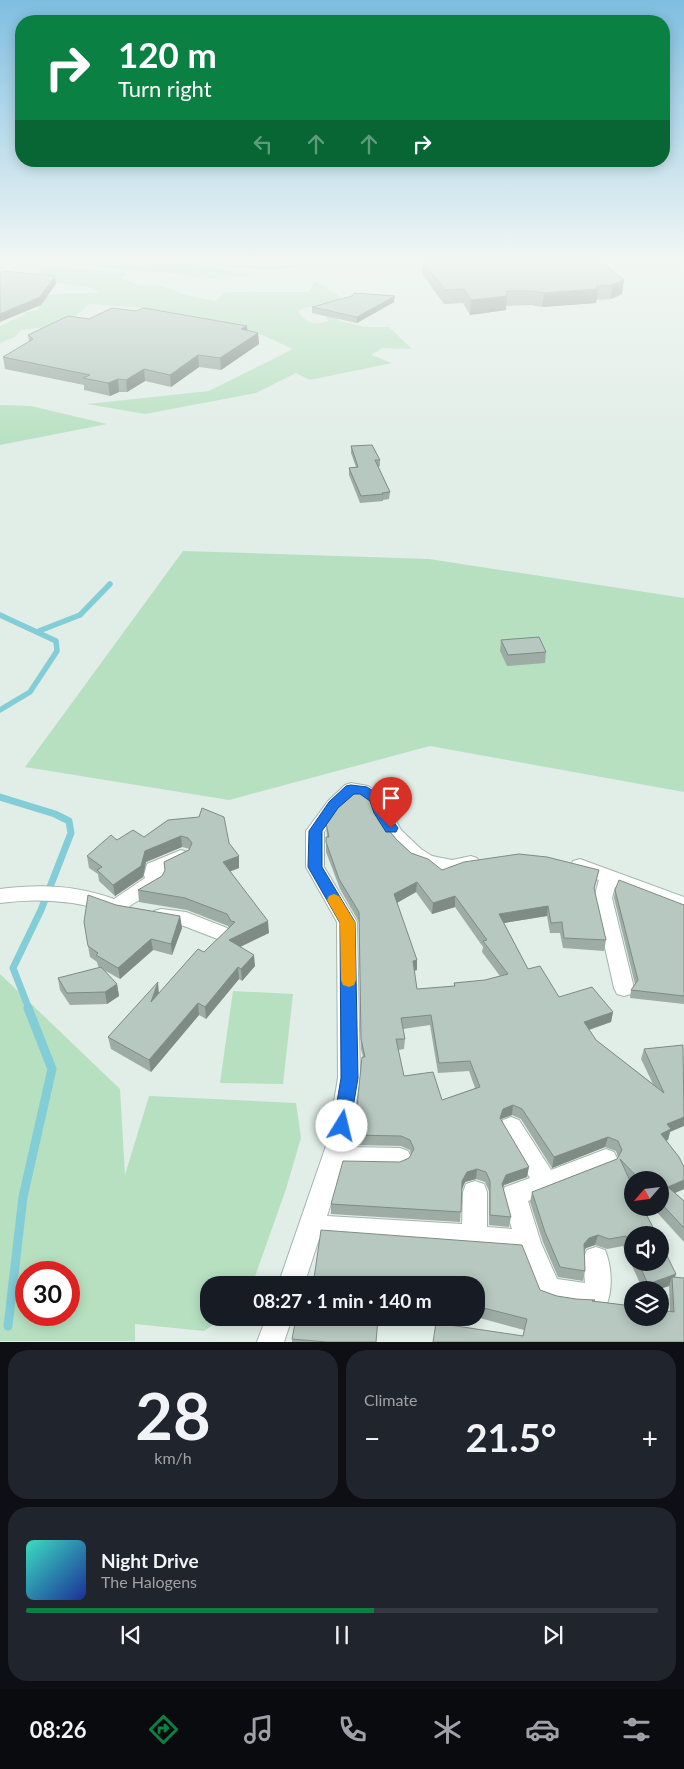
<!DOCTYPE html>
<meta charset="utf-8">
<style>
body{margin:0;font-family:Lato,sans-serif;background:#20242c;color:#f1f3f6;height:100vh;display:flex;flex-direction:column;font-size:19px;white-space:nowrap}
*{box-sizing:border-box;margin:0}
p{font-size:16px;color:#9ea1a6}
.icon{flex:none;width:28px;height:28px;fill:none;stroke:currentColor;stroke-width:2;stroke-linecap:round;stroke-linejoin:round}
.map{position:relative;height:1342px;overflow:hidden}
.details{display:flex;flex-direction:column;gap:8px;padding:8px;background:#0d0f14;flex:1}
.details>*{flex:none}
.top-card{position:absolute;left:15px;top:15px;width:655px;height:152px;border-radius:20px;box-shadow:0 2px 12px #0003;background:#0b8043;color:#fff;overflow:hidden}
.needle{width:32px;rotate:242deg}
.fabs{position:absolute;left:624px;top:1171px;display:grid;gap:10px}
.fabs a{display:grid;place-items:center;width:45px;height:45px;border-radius:50%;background:#171b24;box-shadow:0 2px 12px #0003;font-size:25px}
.speed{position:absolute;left:15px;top:1261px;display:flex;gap:10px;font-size:25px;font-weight:700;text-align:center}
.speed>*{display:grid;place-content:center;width:65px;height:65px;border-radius:50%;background:#171b24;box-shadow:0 2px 12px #0003;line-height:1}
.speed .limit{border:8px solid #d22;background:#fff;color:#111}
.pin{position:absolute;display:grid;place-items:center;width:42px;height:42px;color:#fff;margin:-51px -21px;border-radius:50% 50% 50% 0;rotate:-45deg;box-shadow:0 0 5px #0007}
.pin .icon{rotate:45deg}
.me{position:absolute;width:55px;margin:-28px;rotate:9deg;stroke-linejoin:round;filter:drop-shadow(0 0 4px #0008)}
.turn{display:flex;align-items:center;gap:18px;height:105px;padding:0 20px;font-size:22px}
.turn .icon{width:65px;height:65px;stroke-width:2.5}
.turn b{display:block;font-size:35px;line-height:42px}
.lanes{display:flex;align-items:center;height:48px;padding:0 20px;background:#0003;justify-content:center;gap:25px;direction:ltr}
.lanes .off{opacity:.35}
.big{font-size:38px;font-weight:700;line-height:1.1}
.details .tile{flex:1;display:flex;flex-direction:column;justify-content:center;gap:8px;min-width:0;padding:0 18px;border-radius:20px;background:#20242c}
.details .dial{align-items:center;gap:0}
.dial b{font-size:65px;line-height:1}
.song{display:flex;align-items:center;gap:15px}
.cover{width:60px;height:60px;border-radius:8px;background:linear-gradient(135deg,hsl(170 70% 55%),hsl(230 70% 35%))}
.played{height:5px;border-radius:2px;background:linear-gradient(90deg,#0b8043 55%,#363941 55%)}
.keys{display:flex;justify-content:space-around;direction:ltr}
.heat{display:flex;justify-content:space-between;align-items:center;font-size:28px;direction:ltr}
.details .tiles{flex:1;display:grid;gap:8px;grid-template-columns:1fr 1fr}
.tile:last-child{grid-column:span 2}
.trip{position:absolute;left:200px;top:1276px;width:285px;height:50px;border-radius:20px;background:#171b24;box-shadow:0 2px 12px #0003;font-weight:700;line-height:50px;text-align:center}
.dock{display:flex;height:80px;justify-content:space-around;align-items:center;background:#090b0e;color:#9ea1a6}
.dock .icon{width:35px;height:35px}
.dock .on{color:#0b8043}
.dock b{font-size:22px;color:#f1f3f6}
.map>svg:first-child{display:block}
</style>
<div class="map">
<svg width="684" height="1342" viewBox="0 0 684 1342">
<rect width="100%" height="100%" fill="#e1ede7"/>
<path fill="#b7e0c1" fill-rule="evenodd" d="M 91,259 L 159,259 L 254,275 L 209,279 L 177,273 L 136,271 L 95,266 Z
M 181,259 L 241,259 L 259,261 L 279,259 L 343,259 C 320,263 297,269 274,269 C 243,270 211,264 181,259 Z
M 52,266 L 126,273 L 121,279 L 140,285 L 164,287 L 188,296 L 215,301 L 226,292 L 309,292 L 315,281 L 345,300 L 330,306 L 308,307 L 298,311 C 306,324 316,325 329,321 L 324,315 L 326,310 L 338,315 L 339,321 L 366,327 L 389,327 L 412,349 L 382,348 L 371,355 L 392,363 L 310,380 L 296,373 L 256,393 L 145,414 L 87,404 L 209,391 L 293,349 L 262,335 L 192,321 L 143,308 L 89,304 C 72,324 47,328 21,330 L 15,337 L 0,343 L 0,326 L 26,314 L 22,313 L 38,310 L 43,296 L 66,293 L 99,293 L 92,288 L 33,279 L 42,269 Z
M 0,405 L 31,406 L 107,424 L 0,445 Z
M 183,551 L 429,559 L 684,598 L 684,792 L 430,746 L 229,800 L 25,767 Z
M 0,974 L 120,1089 L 125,1175 L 149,1096 L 296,1103 L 301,1138 L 286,1189 L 252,1285 L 209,1285 L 209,1318 L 224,1318 L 204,1331 L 135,1324 L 135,1341 L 0,1341 ZM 69,1272 L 69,1315 L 26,1315 L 26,1272 Z
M 233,991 L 293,994 L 283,1084 L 220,1083 Z"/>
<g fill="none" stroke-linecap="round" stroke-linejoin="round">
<path stroke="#83cdd7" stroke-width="5.5" d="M 0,615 L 56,641 L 57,651 L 30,692 L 0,710
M 39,631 L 80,615 L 110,584"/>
<path stroke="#83cdd7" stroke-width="7" d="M 0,797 L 55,814 L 69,821 L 71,833 L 41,910 L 13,968 L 29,1009"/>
<path stroke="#83cdd7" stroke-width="9" d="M 8,1326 L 23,1197 L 52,1069 L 28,1008"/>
<g stroke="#a3b5ae" stroke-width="2">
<path id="minor" d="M 351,783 L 368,786 L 382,795 L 401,830 L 421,849 L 432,856 L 452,860 L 471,856 L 477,858 L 480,863 L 477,868 C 470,870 463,873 455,873 C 423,877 393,849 378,823 C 372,812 370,798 355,795 L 340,809 L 324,832 L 324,867 L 357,922 L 360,1078 L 349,1147 L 400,1148 L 408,1151 L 412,1159 L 408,1167 L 400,1170 L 342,1169 L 327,1216 L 462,1224 L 463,1192 L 466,1184 L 475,1181 L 484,1184 L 487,1192 L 487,1227 L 512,1229 L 502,1195 L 505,1187 L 530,1178 L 500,1127 L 503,1120 L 511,1117 L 519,1120 L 551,1170 L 606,1149 L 614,1152 L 618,1160 L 614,1168 L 528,1201 L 541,1243 L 557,1279 L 585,1283 L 583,1259 L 587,1250 L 596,1247 L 605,1250 C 612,1267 613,1290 606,1306 C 591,1313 556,1307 540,1300 L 521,1254 L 319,1239 L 304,1285 L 278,1285 L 327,1143 L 338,1078 L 337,922 L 306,867 L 306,831 L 328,801 L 345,785 Z
M 181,850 L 187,852 L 190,857 L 187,862 L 163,873 L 165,881 L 163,886 L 131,905 L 125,912 L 118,914 L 110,910 L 107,911 C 71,900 38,898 0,903 L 0,889 C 40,884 76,885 114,899 L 145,878 L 144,875 L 147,864 Z
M 580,859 L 684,897 L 684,912 L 615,887 L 612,898 L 634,988 L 631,994 L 624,996 L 617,994 L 614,988 L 594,898 L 599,880 L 573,871 L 571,866 L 573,861 Z
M 161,909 L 186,912 L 227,928 L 230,933 L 227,938 L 220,940 L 184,926 L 154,921 L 151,916 L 154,911 Z
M 266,1318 L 292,1318 L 284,1342 L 257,1342 Z"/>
</g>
<use href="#minor" fill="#fff" fill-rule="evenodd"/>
</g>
<path fill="#9daca5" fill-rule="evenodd" d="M 582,259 L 622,294 L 611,299 L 596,300 L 596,303 L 542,307 L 531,305 L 506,306 L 506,310 L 470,315 L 463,303 L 444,304 L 422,274 L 422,261 Z
M 394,302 L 357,323 L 312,313 L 312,307 Z
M 89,319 L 247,330 L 258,333 L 259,344 L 221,370 L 199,367 L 171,387 L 145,381 L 127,392 L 119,392 L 110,396 L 84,390 L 84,385 L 5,369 L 3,357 L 29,342 L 28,335 Z
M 351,446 L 380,460 L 380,466 L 378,467 L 390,492 L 389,499 L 383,500 L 383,501 L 360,503 L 349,475 L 349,468 L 356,467 L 351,453 Z
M 501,640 L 546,652 L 545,663 L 507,666 L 500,651 Z
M 379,818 L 396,839 L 411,853 L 442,870 L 599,870 L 594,890 L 606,940 L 604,951 L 563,948 L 560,933 L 550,933 L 547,916 L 504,923 L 528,969 L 559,997 L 613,1012 L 611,1022 L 589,1030 L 596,1040 L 653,1084 L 641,1059 L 644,1049 L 683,1045 L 670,1132 L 668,1140 L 666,1140 L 684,1167 L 684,1189 L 675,1193 L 684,1201 L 684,1242 L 653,1208 L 660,1208 L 660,1180 L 632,1180 L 632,1262 L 660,1262 L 676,1274 L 675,1277 L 684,1342 L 523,1336 L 524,1330 L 476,1317 L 476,1285 L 540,1290 L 557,1296 L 576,1299 L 595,1300 L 595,1301 L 670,1311 L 669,1286 L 656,1290 L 643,1290 L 623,1246 L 607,1249 L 595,1245 L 586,1248 L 584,1251 L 585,1271 L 583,1281 L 558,1277 L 543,1242 L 530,1202 L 532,1192 L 617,1159 L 618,1157 L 616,1151 L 605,1147 L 552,1168 L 521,1119 L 512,1115 L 501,1119 L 527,1177 L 504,1185 L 503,1188 L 511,1217 L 509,1227 L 489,1225 L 489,1191 L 485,1182 L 476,1179 L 465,1182 L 462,1190 L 460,1222 L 331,1214 L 331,1204 L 400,1162 L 409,1158 L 411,1155 L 410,1150 L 401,1146 L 351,1145 L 351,1135 L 356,1116 L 363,1057 L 361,1049 L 359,922 L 340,889 L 326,852 L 326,837 L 327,837 L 326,823 ZM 416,892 L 432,914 L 455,907 L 483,947 L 482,952 L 500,976 L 485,980 L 454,983 L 454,986 L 417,989 L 414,971 L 417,970 L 397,903 ZM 430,1025 L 438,1073 L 469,1071 L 475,1088 L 442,1100 L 404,1076 L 398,1050 L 404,1049 L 405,1039 L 403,1029 Z
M 168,820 L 229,843 L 239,868 L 230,871 L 269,933 L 240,946 L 255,966 L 242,981 L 239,979 L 206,1019 L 199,1015 L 151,1072 L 111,1049 L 108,1037 L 159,993 L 204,952 L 229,928 L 228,926 L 187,910 L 139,902 L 138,890 L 162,876 L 165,871 L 164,862 L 190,849 L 182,847 L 146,862 L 143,877 L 115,896 L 99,881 L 98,874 L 89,868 L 87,856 L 117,840 L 144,837 Z
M 615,890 L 684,905 L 684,1004 L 630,998 L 631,990 L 635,984 L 614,898 Z
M 116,905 L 180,916 L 182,928 L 172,955 L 153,950 L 120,979 L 102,969 L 117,984 L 119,996 L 107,1004 L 70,1005 L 60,990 L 58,978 L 100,968 L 98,966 L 97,962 L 90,957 L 88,946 Z
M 292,1339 L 376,1342 L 292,1342 Z"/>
<path fill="#7f8c86" d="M 55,276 L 56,284 L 41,305 L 0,322 L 0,314 Z
M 624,280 L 622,294 L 611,299 L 612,285 Z
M 598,289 L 596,303 L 542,307 L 544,293 Z
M 395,296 L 394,302 L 357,323 L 357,317 Z
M 507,296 L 506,310 L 470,315 L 471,300 Z
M 247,326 L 248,338 L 241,329 Z
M 258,333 L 259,344 L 221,370 L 220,358 Z
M 198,355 L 199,367 L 171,387 L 170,375 Z
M 144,369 L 145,381 L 127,392 L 126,380 Z
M 118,379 L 119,392 L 110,396 L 108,383 Z
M 181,836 L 182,847 L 146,862 L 143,877 L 115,896 L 113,885 L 145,851 Z
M 239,856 L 239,868 L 224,874 L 223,862 Z
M 417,882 L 416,892 L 393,905 L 394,894 Z
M 455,896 L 455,907 L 432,914 L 433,903 Z
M 548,906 L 547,916 L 498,924 L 499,914 Z
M 180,916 L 182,928 L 172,955 L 171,944 Z
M 268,921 L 269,933 L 230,952 L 229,940 Z
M 151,939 L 153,950 L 120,979 L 118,968 Z
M 254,955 L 255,966 L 242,981 L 241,969 Z
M 417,960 L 417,970 L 412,971 L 413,961 Z
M 238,967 L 239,979 L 206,1019 L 205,1007 Z
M 158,982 L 159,994 L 151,1002 Z
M 117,984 L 119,996 L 107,1004 L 105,992 Z
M 198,1003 L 199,1015 L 151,1072 L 149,1060 Z
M 613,1012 L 611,1022 L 582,1032 L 584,1022 Z
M 513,1105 L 512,1115 L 501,1119 L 498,1128 L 500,1118 L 503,1109 Z
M 684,1117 L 684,1126 L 670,1132 L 668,1140 L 658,1144 L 661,1134 L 667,1124 Z
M 608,1137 L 605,1147 L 552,1168 L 554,1157 Z
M 529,1167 L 527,1177 L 504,1185 L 500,1194 L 502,1184 L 506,1175 Z
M 477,1169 L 476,1179 L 465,1182 L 461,1191 L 462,1181 L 467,1172 Z
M 684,1180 L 684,1189 L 665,1197 L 668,1187 Z
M 598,1235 L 595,1245 L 586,1248 L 581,1254 L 584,1244 L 589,1238 Z
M 676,1274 L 672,1285 L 672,1277 L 669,1286 L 656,1290 L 646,1290 L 648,1284 Z"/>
<path fill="#b6c8c0" stroke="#7f8c86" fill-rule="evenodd" d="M 451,259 L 582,259 L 584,261 L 599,260 L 624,280 L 612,285 L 597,286 L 598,289 L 544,293 L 532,291 L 506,291 L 507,296 L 471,300 L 464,289 L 445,290 L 422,261 Z
M 3,271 L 55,276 L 40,297 L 0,314 L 0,273 Z
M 354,293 L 395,296 L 357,317 L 312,307 L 352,296 Z
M 112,308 L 136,311 L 144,308 L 247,326 L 241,329 L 258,333 L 220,358 L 198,355 L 170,375 L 144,369 L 126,380 L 118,379 L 108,383 L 83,378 L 90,375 L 3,357 L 33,339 L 28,335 L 68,316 L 89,319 Z
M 372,445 L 380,460 L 375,460 L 390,492 L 382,493 L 383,494 L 361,496 L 349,468 L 358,467 L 351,446 Z
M 539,637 L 546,652 L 508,655 L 501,640 Z
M 362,790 L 365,792 L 379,818 L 396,839 L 411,853 L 428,859 L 442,870 L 464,862 L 519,854 L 547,857 L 599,870 L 594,888 L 606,940 L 564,938 L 562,922 L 551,923 L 548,906 L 499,914 L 528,969 L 540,966 L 559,997 L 592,987 L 613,1012 L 584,1022 L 596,1040 L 664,1093 L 644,1049 L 683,1045 L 684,1117 L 667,1124 L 671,1129 L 661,1134 L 679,1157 L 684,1167 L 684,1180 L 668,1187 L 684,1201 L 684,1228 L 660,1202 L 660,1180 L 640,1180 L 620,1159 L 632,1185 L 632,1208 L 643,1208 L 657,1235 L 632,1235 L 632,1250 L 626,1236 L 609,1239 L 598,1235 L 589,1238 L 584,1244 L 585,1271 L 560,1267 L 545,1232 L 532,1192 L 617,1159 L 622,1150 L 618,1141 L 608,1137 L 554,1157 L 522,1109 L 513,1105 L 503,1109 L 500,1118 L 529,1167 L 506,1175 L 502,1184 L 511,1217 L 490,1215 L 490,1181 L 486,1172 L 477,1169 L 467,1172 L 462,1181 L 461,1212 L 331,1204 L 343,1161 L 400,1162 L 409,1158 L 414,1149 L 410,1140 L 401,1136 L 351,1135 L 356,1116 L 362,1057 L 365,1057 L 361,1039 L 359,912 L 339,879 L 326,842 L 326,837 L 329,837 L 326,823 L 342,800 L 351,792 ZM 417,882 L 433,903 L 455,896 L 487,940 L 483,941 L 508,974 L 485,980 L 454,983 L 455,986 L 417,989 L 413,961 L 417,960 L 394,894 ZM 431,1015 L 439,1063 L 470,1061 L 480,1087 L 442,1100 L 433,1072 L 404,1076 L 396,1039 L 405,1039 L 401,1018 Z
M 202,808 L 224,817 L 229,843 L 239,856 L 223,862 L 268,921 L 229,940 L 254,955 L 241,969 L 238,967 L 205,1007 L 198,1003 L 149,1060 L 108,1037 L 158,982 L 151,1002 L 198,949 L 204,952 L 235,922 L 231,921 L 227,914 L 185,898 L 138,890 L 162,876 L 165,870 L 164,862 L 189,850 L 192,843 L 188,838 L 181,836 L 145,851 L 141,866 L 113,885 L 97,870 L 102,867 L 87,856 L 111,835 L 117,840 L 133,830 L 144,837 L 168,820 L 199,817 Z
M 619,880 L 684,905 L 684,996 L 631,990 L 638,980 L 615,890 Z
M 88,895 L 116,905 L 180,916 L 171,944 L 151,939 L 118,968 L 96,955 L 98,953 L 88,946 L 84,922 Z
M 101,967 L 117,984 L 105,992 L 67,993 L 58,978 Z
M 321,1230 L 522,1245 L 540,1290 L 557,1296 L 576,1299 L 595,1300 L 592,1301 L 632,1306 L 632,1318 L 660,1318 L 660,1310 L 674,1312 L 672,1277 L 684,1278 L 684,1342 L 433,1342 L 436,1323 L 523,1336 L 527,1319 L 476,1306 L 476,1285 L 313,1285 Z
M 660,1242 L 676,1274 L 648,1284 L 638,1262 L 660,1262 Z
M 296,1318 L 378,1318 L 376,1342 L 327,1342 L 292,1339 Z"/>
<linearGradient id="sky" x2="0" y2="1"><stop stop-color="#7fbee1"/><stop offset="0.58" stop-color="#f2f7f4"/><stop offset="1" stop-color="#f2f7f4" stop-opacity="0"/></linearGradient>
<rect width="684" height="447" fill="url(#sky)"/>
<path fill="#1a73e8" stroke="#114b97" d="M 351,785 L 367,787 L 381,796 L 387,812 L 398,828 L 396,832 L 386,832 L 374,813 L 370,801 L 360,794 L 354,794 L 338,808 L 322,831 L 322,867 L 355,922 L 358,1078 L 350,1126 L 348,1132 L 342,1134 L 335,1132 L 333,1126 L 341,1078 L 340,923 L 308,867 L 309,831 L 329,802 L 346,786 Z"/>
<path fill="#f59e0b" d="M 334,894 L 339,896 L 355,922 L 356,980 L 354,985 L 349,987 L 343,985 L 341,980 L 340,923 L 327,900 L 329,896 Z"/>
</svg>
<div class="fabs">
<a><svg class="needle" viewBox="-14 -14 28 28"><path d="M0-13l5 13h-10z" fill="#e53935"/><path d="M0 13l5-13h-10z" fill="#9ea1a6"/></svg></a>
<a><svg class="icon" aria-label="sound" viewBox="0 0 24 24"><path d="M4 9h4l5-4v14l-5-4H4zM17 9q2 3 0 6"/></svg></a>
<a><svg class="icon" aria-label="layers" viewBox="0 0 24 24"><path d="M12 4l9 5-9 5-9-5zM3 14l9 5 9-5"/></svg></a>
</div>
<div class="speed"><div class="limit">30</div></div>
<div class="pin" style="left:391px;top:828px;background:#d93025"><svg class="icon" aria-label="arrive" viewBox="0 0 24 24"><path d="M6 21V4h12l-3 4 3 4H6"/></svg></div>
<svg class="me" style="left:342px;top:1126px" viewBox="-20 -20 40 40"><circle r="19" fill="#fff"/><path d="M0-13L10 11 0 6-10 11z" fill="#1a73e8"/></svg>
<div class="trip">08:27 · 1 min · 140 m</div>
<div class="top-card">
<div class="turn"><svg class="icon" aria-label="right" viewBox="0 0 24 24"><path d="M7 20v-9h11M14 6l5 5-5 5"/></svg><div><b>120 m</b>Turn right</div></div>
<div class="lanes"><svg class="icon off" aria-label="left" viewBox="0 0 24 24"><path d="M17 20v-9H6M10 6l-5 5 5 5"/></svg><svg class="icon off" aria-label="ahead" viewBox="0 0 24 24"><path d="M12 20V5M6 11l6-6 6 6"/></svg><svg class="icon off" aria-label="ahead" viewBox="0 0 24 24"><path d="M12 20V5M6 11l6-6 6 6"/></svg><svg class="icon" aria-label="right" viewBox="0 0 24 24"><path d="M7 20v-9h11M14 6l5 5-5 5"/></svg></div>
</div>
</div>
<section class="details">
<div class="tiles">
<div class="tile dial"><b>28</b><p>km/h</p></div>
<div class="tile"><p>Climate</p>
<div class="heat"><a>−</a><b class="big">21.5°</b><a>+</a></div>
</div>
<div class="tile">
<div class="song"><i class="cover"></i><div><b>Night Drive</b><p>The Halogens</p></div></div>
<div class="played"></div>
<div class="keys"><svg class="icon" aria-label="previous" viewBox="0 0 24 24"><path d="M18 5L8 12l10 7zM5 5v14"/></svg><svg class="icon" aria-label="pause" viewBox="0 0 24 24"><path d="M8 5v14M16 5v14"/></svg><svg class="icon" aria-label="next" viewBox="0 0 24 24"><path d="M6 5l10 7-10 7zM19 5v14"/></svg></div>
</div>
</div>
</section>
<nav class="dock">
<b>08:26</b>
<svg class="icon on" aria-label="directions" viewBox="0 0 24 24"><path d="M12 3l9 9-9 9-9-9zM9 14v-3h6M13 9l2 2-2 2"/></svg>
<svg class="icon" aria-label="music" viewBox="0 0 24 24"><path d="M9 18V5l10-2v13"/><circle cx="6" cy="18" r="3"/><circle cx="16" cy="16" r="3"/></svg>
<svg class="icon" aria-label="phone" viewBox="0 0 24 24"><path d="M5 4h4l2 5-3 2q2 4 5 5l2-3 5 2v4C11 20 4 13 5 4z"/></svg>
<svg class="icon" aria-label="climate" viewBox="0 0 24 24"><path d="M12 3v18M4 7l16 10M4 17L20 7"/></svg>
<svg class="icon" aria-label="car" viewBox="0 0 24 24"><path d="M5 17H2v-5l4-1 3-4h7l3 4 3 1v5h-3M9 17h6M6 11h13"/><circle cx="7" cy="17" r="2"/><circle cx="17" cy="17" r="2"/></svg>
<svg class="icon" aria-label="filters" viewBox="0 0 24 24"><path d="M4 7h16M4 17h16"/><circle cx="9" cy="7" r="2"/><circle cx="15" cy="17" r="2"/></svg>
</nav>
